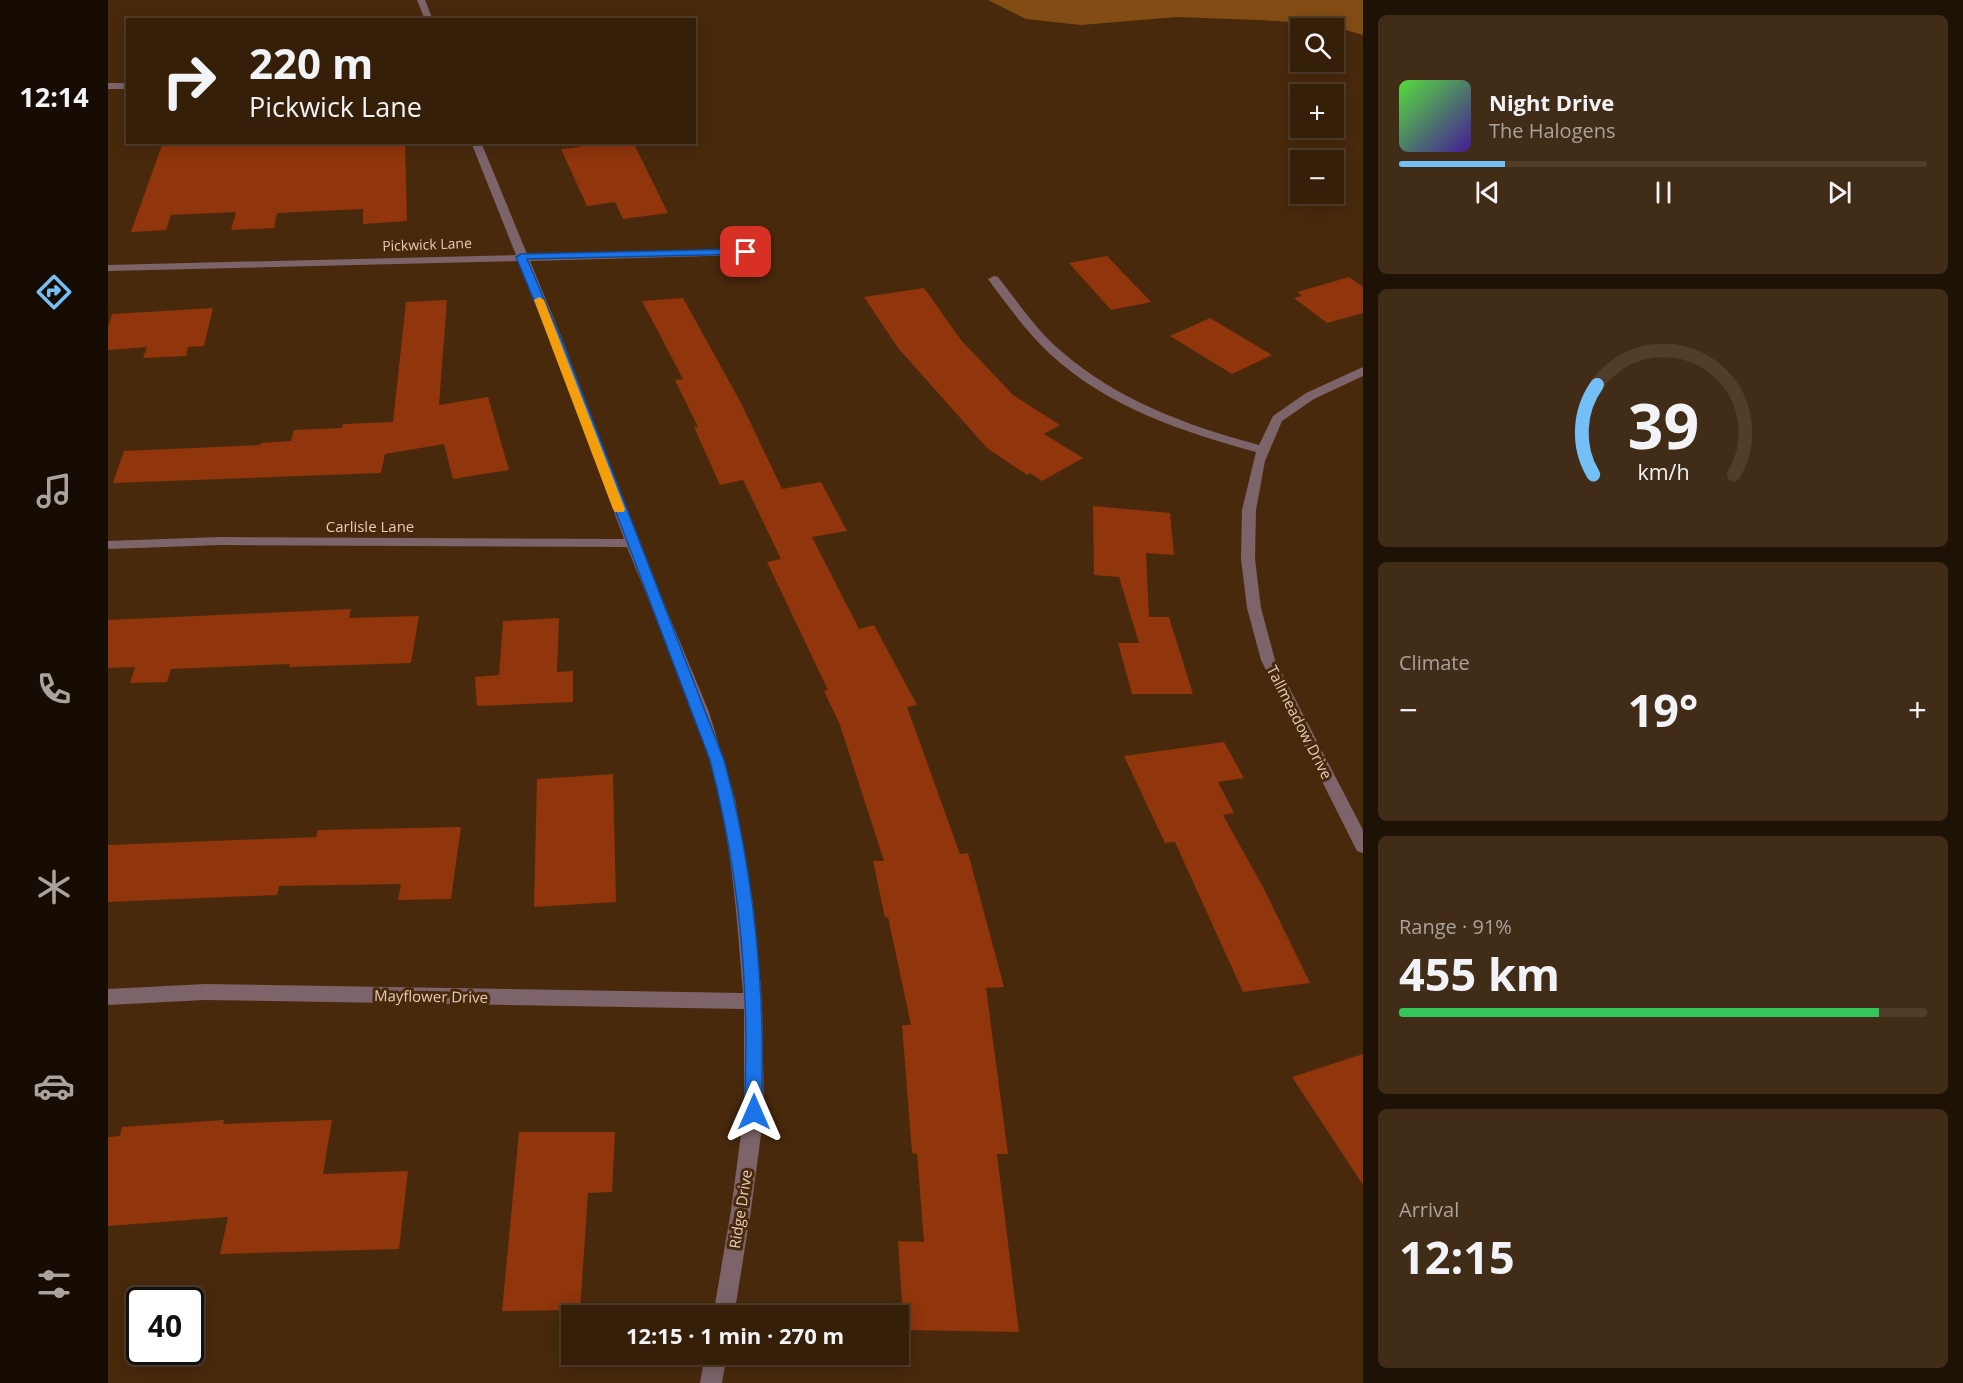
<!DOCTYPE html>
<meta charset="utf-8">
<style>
body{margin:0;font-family:"Open Sans",sans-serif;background:#412c17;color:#f1f3f6;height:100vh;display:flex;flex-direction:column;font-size:22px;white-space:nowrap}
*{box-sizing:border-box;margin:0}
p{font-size:20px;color:#aaa29c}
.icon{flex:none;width:33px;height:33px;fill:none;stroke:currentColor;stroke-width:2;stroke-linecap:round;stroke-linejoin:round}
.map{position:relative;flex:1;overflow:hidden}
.drawer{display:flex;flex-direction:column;gap:15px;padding:15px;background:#1e1105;width:600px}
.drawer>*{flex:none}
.top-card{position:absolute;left:18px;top:18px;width:570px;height:126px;border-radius:0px;box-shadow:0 3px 15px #0003,0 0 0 2px #503d2a;background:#361f09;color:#f1f3f6;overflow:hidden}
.fabs{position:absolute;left:1182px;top:18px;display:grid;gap:12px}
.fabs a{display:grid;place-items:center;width:54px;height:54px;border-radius:0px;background:#361f09;box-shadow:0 3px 15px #0003,0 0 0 2px #503d2a;font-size:30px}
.speed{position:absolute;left:18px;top:1287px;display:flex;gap:12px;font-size:30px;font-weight:700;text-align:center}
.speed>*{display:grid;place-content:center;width:78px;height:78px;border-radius:50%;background:#361f09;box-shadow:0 3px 15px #0003,0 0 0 2px #503d2a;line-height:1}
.speed .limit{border:3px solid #111;border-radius:9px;background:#fff;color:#111}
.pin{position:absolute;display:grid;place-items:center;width:51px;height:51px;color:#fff;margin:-26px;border-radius:12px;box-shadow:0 3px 9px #0006}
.me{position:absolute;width:66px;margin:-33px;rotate:0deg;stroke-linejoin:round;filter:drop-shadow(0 0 4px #0008)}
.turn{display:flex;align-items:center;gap:21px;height:126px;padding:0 24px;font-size:27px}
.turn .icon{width:78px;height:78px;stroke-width:2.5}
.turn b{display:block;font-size:42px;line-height:51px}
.big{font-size:45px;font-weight:700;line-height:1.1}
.drawer .widget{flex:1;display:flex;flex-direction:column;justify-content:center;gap:9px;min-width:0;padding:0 21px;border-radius:9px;background:#412c17}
.drawer .dial{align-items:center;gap:0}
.dial svg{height:156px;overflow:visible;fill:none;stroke:#503d2a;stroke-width:7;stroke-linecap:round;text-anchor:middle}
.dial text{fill:#f1f3f6;stroke:none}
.song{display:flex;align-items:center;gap:18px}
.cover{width:72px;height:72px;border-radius:9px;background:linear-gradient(135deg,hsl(110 70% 55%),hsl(260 70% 35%))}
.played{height:6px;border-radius:3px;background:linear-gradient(90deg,#74c0f6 20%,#503d2a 20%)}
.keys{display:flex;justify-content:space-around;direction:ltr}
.heat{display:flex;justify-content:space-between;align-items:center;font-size:33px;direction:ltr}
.charge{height:9px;border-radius:4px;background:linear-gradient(90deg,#34c759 91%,#503d2a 0)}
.trip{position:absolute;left:453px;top:1305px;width:348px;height:60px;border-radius:0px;background:#361f09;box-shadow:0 3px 15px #0003,0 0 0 2px #503d2a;font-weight:700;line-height:60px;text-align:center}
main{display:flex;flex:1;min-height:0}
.menu{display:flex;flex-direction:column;width:108px;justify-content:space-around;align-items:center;background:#160c04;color:#aaa29c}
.menu .icon{width:42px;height:42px}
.menu .current{color:#74c0f6}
.menu b{font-size:27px;color:#f1f3f6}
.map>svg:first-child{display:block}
</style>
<main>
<nav class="menu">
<b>12:14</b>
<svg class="icon current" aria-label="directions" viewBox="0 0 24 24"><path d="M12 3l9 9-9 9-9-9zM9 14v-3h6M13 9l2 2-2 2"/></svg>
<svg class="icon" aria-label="music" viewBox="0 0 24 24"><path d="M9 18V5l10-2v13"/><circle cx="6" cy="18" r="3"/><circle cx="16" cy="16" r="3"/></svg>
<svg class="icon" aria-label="phone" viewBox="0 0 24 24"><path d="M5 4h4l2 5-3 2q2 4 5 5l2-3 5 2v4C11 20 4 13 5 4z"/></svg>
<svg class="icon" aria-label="climate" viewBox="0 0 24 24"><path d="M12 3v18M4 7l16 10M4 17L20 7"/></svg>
<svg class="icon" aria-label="car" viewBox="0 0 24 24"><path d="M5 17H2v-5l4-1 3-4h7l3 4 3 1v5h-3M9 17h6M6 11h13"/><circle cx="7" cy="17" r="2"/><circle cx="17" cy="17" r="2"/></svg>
<svg class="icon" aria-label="filters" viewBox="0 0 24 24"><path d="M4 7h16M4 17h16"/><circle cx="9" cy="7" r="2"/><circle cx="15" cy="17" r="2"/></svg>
</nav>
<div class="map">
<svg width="1255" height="1383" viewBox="0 0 1255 1383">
<rect width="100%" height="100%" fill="#48290c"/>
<path fill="#834c14" d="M 880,0 L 1255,0 L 1255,35 L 1217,24 L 1150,20 L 1069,17 L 973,25 L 918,19 Z"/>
<path fill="#90350c" d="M 55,142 L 297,142 L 299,221 L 255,224 L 255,209 L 169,213 L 166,228 L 123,230 L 128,212 L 63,215 L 58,230 L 23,232 Z
M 470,142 L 525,142 L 560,213 L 515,219 L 507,202 L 479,206 L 453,149 L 472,147 Z
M 999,256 L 1043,302 L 1003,310 L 961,263 Z
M 1241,277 L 1255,287 L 1255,313 L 1219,323 L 1186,298 L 1194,296 L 1189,292 Z
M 816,288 L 853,340 L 905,395 L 952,425 L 936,434 L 975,458 L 934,481 L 922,473 L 919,475 L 879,448 L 790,348 L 756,297 Z
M 575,298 L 633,403 L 674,489 L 713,482 L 739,531 L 704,537 L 751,629 L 766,625 L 809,705 L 799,707 L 852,854 L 860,853 L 896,987 L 878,988 L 900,1154 L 889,1154 L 911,1332 L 796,1330 L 790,1241 L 816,1242 L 809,1154 L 804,1153 L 794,1025 L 803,1025 L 780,917 L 777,918 L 765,861 L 776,861 L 732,725 L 716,691 L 720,690 L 659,562 L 673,559 L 635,480 L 612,485 L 586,427 L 590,427 L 567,380 L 575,379 L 534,301 Z
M 339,300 L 331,405 L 380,397 L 401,470 L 345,479 L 336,444 L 277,454 L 273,473 L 5,483 L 16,451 L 152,445 L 153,443 L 183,441 L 186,430 L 234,428 L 235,424 L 285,422 L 298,302 Z
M 105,308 L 96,346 L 80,347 L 78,356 L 35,358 L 39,347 L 0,350 L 0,328 L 4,314 Z
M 1102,318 L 1164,355 L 1124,374 L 1062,336 Z
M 985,506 L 1062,513 L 1066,555 L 1038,553 L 1041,617 L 1061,617 L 1085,694 L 1024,694 L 1010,643 L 1031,643 L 1011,577 L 986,575 Z
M 243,609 L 241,618 L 311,616 L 303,663 L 181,667 L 182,664 L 63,669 L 59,682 L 22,683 L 27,667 L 0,668 L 0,620 Z
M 451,618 L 449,672 L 465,671 L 465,702 L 369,706 L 367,677 L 391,675 L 395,621 Z
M 1116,742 L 1136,778 L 1110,782 L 1126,813 L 1115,815 L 1156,889 L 1202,983 L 1135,992 L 1067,842 L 1057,843 L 1016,756 Z
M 505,774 L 508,902 L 426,907 L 429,779 Z
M 353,827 L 343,899 L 290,900 L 293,884 L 171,886 L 169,895 L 0,902 L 0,845 L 208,837 L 210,830 Z
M 1255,1054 L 1255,1185 L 1184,1077 Z
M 116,1120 L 115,1124 L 224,1120 L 215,1174 L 300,1171 L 291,1249 L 112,1254 L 120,1217 L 0,1226 L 0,1137 L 12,1136 L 14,1127 Z
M 411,1132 L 507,1132 L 504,1192 L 480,1193 L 472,1310 L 394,1311 Z"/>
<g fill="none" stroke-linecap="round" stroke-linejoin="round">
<path fill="#7d636a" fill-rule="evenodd" d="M 309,0 L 317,0 L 325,20 L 317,20 Z
M 0,83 L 20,83 L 20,89 L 0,89 Z
M 363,142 L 373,142 L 419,254 L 638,249 L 643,252 L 638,255 L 422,261 L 455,341 L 531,543 L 601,712 L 627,799 L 646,912 L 654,1001 L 656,1112 L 643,1210 L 626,1316 L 605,1316 L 623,1210 L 636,1112 L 636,1009 L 97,1000 L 0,1005 L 0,989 L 97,984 L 635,993 C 629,915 623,834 601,759 C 580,687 547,617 519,547 L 112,545 L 0,549 L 0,541 L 112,537 L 516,539 L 443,341 L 411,261 L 0,271 L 0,265 L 408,255 Z
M 886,276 L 890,277 C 910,302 928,330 953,351 C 1009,400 1080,426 1151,445 L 1165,416 L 1198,393 L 1255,367 L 1255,376 L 1206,399 L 1174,421 L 1157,461 L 1148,510 L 1147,559 L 1153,608 L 1167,660 L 1255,830 L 1255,853 L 1249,851 L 1153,660 L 1139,608 L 1133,559 L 1134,510 L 1148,452 C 1075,432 999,407 942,354 C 919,332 899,305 880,279 Z
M 597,1354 L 619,1354 L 614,1383 L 592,1383 Z"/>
</g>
<path fill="#1a73e8" stroke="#114b97" stroke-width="1.5" d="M 638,249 L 643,252 L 642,254 L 419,259 L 454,341 L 616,760 C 637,837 649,920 653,1001 C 655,1038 654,1075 654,1112 L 652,1117 L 646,1119 L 640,1117 L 637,1112 C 637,1075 639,1038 637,1001 C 634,921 622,837 602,760 L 443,341 L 408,257 L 413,254 Z"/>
<path fill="#f59e0b" d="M 431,297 L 436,300 L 517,509 L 516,512 L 507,512 L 505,509 L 426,300 Z"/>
<g text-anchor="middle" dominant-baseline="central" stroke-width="6" stroke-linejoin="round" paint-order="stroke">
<g font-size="14" fill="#e6cdba" stroke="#48290c">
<text transform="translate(319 244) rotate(-2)">Pickwick Lane</text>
</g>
<g font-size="15" fill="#e6cdba" stroke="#48290c">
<text x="262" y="526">Carlisle Lane</text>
<text transform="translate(1192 722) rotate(63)">Tallmeadow Drive</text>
<text transform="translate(323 996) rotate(1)">Mayflower Drive</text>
<text transform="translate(632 1209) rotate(-81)">Ridge Drive</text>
</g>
</g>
</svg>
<div class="fabs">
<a><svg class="icon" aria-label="search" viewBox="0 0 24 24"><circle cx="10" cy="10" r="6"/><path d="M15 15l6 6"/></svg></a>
<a>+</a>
<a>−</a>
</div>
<div class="speed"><div class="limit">40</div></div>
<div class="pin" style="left:638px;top:252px;background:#d93025"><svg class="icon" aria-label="arrive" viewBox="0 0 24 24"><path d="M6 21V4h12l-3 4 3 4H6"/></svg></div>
<svg class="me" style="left:646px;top:1112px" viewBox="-20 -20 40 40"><path d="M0-17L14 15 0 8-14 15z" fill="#1a73e8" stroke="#fff" stroke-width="4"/></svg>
<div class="trip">12:15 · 1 min · 270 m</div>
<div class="top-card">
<div class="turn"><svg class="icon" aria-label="right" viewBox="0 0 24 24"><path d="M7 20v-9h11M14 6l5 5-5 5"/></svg><div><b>220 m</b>Pickwick Lane</div></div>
</div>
</div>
<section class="drawer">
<div class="widget">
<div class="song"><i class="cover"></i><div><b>Night Drive</b><p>The Halogens</p></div></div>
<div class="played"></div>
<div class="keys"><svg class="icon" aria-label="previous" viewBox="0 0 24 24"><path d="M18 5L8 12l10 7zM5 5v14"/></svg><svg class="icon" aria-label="pause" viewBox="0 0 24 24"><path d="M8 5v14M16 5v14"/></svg><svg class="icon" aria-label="next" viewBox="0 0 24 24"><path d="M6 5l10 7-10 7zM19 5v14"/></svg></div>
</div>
<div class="widget dial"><svg viewBox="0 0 100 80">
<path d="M14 69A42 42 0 1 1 86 69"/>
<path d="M14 69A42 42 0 0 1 16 23" stroke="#74c0f6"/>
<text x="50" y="56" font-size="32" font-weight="700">39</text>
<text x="50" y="72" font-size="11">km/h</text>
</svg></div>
<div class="widget"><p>Climate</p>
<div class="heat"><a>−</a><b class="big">19°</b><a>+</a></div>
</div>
<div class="widget"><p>Range · 91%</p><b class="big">455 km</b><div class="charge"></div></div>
<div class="widget"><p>Arrival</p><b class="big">12:15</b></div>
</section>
</main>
